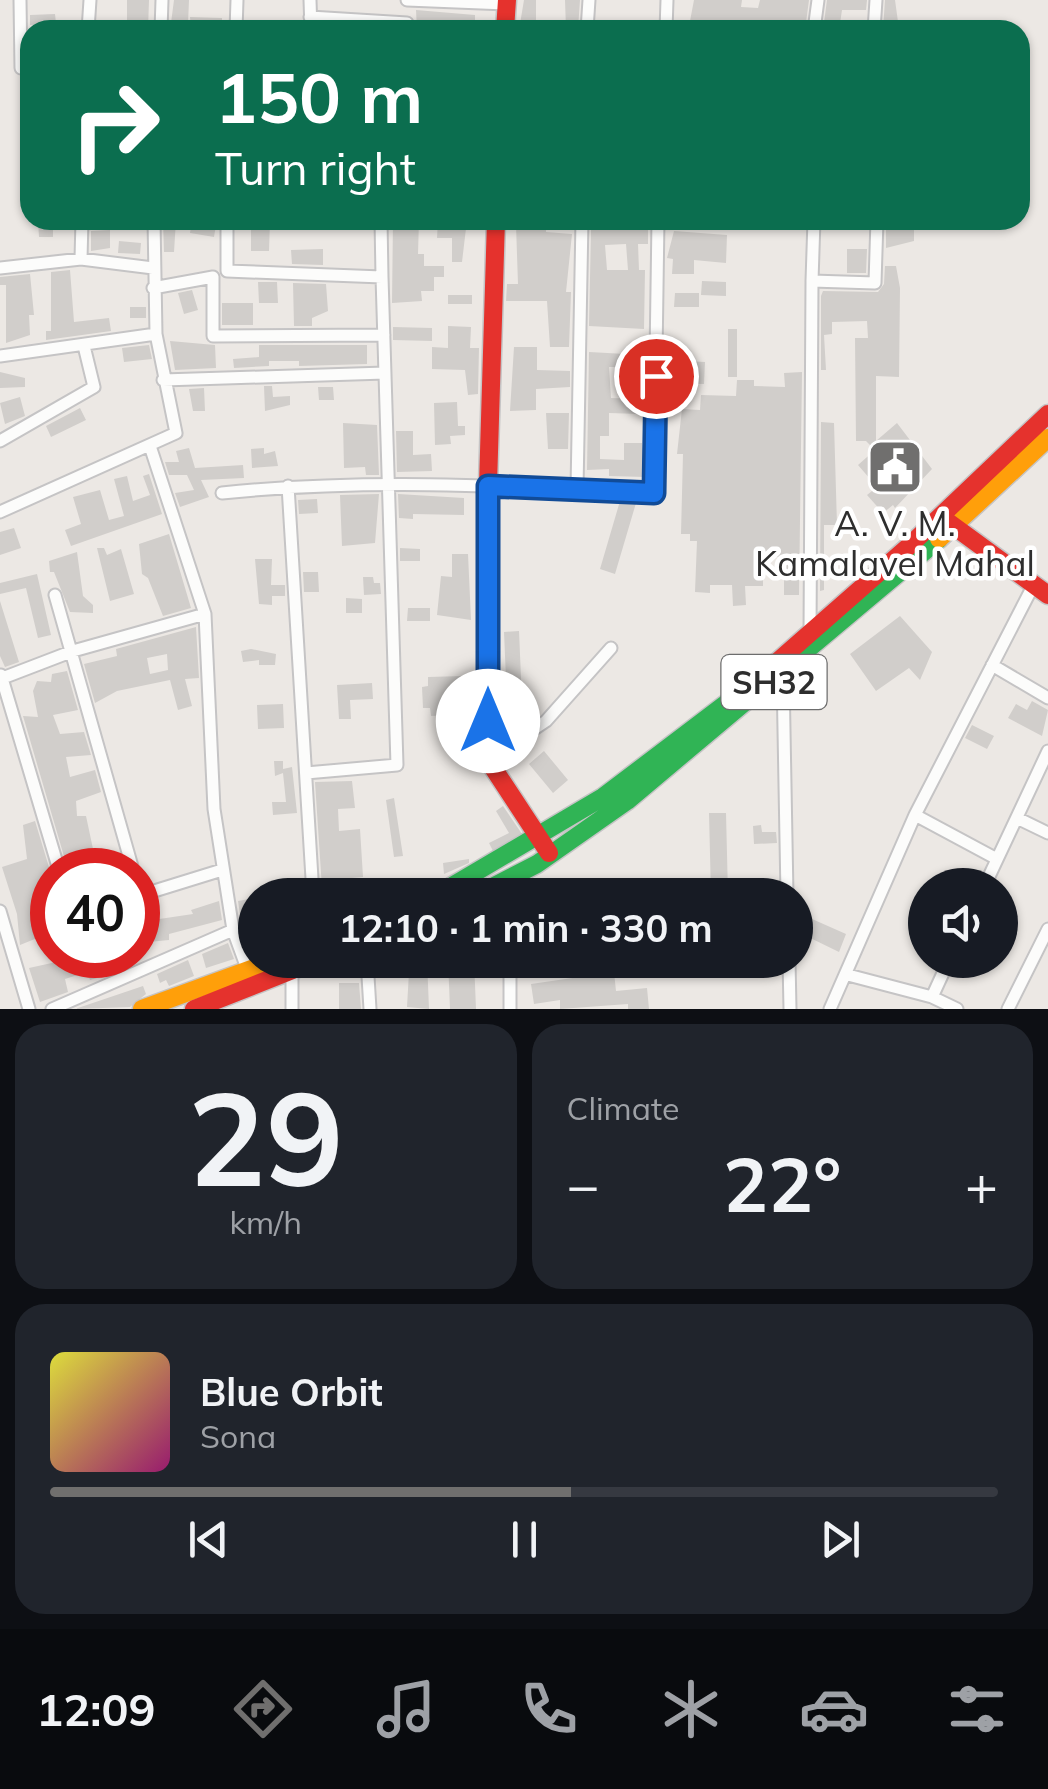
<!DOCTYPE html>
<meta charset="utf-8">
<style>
body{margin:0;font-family:Mulish,sans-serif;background:#20242c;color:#f1f3f6;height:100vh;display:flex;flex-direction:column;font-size:38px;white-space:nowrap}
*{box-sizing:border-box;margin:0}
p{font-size:32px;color:#9ea1a6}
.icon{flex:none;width:55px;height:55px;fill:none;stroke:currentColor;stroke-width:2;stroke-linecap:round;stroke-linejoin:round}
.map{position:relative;height:1009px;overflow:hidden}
.side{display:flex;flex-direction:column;gap:15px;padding:15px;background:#0d0f14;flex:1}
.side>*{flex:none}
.hud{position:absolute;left:20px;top:20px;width:1010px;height:210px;border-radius:30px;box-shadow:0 2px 8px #0004;background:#0b6e4f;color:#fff;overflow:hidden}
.fabs{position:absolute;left:908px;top:868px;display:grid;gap:20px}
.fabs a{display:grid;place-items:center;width:110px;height:110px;border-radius:50%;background:#171b24;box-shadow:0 2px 8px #0004;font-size:50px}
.speed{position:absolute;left:30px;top:848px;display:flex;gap:20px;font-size:50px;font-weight:700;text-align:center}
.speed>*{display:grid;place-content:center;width:130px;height:130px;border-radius:50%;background:#171b24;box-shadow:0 2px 8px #0004;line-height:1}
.speed .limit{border:15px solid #d22;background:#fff;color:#111}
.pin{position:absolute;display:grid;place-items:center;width:85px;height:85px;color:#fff;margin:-42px;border:5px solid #fff;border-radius:50%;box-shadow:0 2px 10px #0007}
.me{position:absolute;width:110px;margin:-55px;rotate:0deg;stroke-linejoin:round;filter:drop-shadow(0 0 8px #0008)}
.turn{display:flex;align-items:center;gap:35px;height:210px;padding:0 30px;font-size:45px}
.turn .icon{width:130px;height:130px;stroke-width:2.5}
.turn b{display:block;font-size:70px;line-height:85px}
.big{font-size:75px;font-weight:700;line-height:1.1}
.side .tile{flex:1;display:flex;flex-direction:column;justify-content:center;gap:15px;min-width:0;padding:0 35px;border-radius:30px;background:#20242c}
.side .dial{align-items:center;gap:0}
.dial b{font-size:130px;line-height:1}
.song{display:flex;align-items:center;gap:30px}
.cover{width:120px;height:120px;border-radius:15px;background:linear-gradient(135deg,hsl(60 70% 55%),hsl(320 70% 35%))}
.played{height:10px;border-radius:5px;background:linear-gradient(90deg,#706f6e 55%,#363941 55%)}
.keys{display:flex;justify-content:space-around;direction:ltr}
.heat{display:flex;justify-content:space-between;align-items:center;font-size:55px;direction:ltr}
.side .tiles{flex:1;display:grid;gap:15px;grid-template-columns:1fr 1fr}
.tile:last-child{grid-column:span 2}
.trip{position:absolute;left:238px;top:878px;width:575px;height:100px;border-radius:50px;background:#171b24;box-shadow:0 2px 8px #0004;font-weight:700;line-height:100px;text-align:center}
.dock{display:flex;height:160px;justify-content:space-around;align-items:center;background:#090b0e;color:#9ea1a6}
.dock .icon{width:70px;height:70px}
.dock .selected{color:#706f6e}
.dock b{font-size:45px;color:#f1f3f6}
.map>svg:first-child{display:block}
</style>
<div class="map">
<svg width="1048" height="1009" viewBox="0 0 1048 1009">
<rect width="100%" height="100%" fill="#ece8e4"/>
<path fill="#d1cecb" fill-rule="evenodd" d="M 127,0 L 149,0 L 148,30 L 97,30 L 98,21 L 127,23 Z
M 174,0 L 189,0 L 188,24 L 171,23 Z
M 524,0 L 536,0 L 536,30 L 519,30 Z
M 565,0 L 580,0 L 578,29 L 566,29 Z
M 694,0 L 742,0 L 741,7 L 758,8 L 760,0 L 809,0 L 805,30 L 698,30 L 698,22 L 690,21 Z
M 827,0 L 867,0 L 866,10 L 842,10 L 839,30 L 823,30 Z
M 885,0 L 895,0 L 899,29 L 883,29 Z
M 416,10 L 475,15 L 475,30 L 417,30 Z
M 55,14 L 56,23 L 30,25 L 30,15 Z
M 190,17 L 222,18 L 222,30 L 191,30 Z
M 38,220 L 53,220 L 53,237 L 39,237 Z
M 163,220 L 176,220 L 174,252 L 164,252 Z
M 393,220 L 419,220 L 418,254 L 424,254 L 424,266 L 444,266 L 444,277 L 434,277 L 434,291 L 421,291 L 422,301 L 392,303 Z
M 438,220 L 467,220 L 462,262 L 452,262 L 452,238 L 437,238 Z
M 886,220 L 903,220 L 903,226 L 914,226 L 914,241 L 886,248 Z
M 192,221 L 216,225 L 214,237 L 190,233 Z
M 270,221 L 269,251 L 251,251 L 251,222 Z
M 516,225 L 546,226 L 546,232 L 572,234 L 566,292 L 571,292 L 569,347 L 550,347 L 547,301 L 506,301 L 507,284 L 518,284 Z
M 110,230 L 110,248 L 91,251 L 91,231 Z
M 591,230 L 648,230 L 648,244 L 638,244 L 639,270 L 645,270 L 644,329 L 589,326 ZM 626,244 L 628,270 L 607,270 L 605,245 Z
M 674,231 L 727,235 L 726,263 L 694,260 L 694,274 L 672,274 L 673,259 L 667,258 Z
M 119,241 L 141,243 L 140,254 L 118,253 Z
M 323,249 L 323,265 L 292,264 L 291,250 Z
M 847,249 L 867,249 L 866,273 L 847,273 Z
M 885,266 L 896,266 L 900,288 L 899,377 L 876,376 L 876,441 L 897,423 L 932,469 L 895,508 L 893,505 L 883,513 L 867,495 L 877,487 L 858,465 L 875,450 L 866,441 L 856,441 L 855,338 L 868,338 L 867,321 L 832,322 L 832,334 L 824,335 L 826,370 L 821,370 L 821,296 L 823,291 L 878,292 L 884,284 Z
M 70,270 L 74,322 L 109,318 L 111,331 L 46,340 L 46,331 L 51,331 L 51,272 Z
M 30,274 L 34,315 L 29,315 L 30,335 L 6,343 L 6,285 L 0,285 L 0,277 Z
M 702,281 L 726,282 L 726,296 L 701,295 Z
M 258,282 L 277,282 L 278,303 L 259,303 Z
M 293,283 L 326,284 L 328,311 L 312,318 L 312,326 L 294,326 Z
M 192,290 L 198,310 L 184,314 L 178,293 Z
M 675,293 L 699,293 L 699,307 L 674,307 Z
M 448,295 L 472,295 L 472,304 L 448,304 Z
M 222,303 L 253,303 L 253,325 L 222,325 Z
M 130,307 L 146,307 L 146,318 L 130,318 Z
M 448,326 L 471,327 L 470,348 L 479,348 L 478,394 L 468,395 L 465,370 L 432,369 L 432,347 L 448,348 Z
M 393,327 L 432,328 L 432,341 L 393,340 Z
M 728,329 L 737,329 L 737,377 L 728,377 Z
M 170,341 L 215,345 L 216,368 L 175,370 Z
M 149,345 L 152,359 L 124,362 L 122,348 Z
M 259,345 L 367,345 L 367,364 L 299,366 L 299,361 L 269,361 L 269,366 L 234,368 L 233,359 L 259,357 Z
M 514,347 L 537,347 L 537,370 L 570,371 L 570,387 L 536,389 L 536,410 L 510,411 Z
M 589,352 L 644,355 L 643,375 L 628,375 L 628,367 L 609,367 L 611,398 L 639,399 L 639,414 L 609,413 L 609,436 L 600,436 L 600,459 L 624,460 L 624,443 L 642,443 L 645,477 L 609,476 L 609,469 L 587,470 Z
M 665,360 L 705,362 L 704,384 L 666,383 Z
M 0,372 L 25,378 L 25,387 L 0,388 Z
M 802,372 L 799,595 L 784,595 L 784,557 L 763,557 L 763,586 L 745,586 L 746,605 L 733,606 L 732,585 L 710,585 L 710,593 L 695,592 L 697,541 L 690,541 L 690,534 L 681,534 L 683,454 L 677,454 L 682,409 L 700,410 L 701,395 L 736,396 L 737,380 L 754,380 L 754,386 L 785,387 L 784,373 Z
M 264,386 L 272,386 L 273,397 L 290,396 L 290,405 L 265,411 Z
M 318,387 L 333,387 L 334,400 L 319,400 Z
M 204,388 L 205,411 L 193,411 L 189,389 Z
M 20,397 L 25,416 L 5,424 L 0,403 Z
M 457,402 L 458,426 L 465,426 L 465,435 L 450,436 L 451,444 L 435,445 L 434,403 Z
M 80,408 L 86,420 L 51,437 L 46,426 Z
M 546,413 L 569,413 L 568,449 L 548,449 Z
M 821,422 L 834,423 L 837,525 L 824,525 L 824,590 L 820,591 Z
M 343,423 L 377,425 L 379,475 L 366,475 L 365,467 L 344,468 Z
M 396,431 L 413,431 L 413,455 L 431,454 L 432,471 L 397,472 Z
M 189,448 L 195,468 L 243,465 L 244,478 L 201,480 L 209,497 L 180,507 L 175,493 L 194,490 L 187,475 L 169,475 L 165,462 L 179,462 L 176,451 Z
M 264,448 L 264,454 L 275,451 L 278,466 L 252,468 L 251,449 Z
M 149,474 L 162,514 L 71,546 L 65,530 L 81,524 L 73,497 L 100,490 L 109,520 L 124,516 L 114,479 L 127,476 L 133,501 L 150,495 L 143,476 Z
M 379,494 L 375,543 L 342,546 L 340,495 Z
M 398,494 L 464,498 L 464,515 L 413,514 L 413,519 L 399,518 Z
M 317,499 L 318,513 L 299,514 L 298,500 Z
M 620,501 L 636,503 L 615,574 L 600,569 Z
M 14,528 L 21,548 L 0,555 L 0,532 Z
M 169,534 L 191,608 L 163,616 L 148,578 L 142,574 L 139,544 Z
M 97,548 L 104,548 L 107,555 L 121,549 L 134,594 L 110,601 Z
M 400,548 L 420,549 L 420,561 L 400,561 Z
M 77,552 L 83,596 L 93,605 L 93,613 L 70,612 L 54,572 L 50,572 L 49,561 Z
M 452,554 L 468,554 L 471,620 L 437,615 L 441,576 L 452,577 Z
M 255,559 L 272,559 L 271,585 L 285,585 L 285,596 L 272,596 L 272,605 L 259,604 Z
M 303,572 L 318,572 L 319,592 L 304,592 Z
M 37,574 L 51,635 L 38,638 L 26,588 L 0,594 L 0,583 Z
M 363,577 L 373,577 L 374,583 L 380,583 L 381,594 L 364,595 Z
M 346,598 L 362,599 L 362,613 L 346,613 Z
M 0,601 L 19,662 L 5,667 L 0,656 Z
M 408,608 L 430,608 L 430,621 L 407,621 Z
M 900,616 L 932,652 L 920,680 L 909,668 L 876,691 L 850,654 Z
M 196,627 L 199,678 L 185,679 L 192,706 L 178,710 L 170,680 L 117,691 L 95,703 L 84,664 L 117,656 L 116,649 ZM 167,654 L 168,670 L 150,674 L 147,658 Z
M 519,631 L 522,701 L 507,702 L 504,632 Z
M 251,649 L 276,654 L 275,665 L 259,665 L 259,660 L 243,662 L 241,651 Z
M 67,671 L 78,710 L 53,715 L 60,734 L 84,732 L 91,755 L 66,757 L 70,777 L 95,770 L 101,792 L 76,801 L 77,816 L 86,816 L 96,863 L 78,870 L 68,870 L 23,716 L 38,717 L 33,691 L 37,681 L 51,682 L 52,674 Z
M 463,676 L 469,714 L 431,716 L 430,708 L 423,708 L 422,687 L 428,686 L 428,677 Z
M 372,683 L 373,699 L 350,700 L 351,719 L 339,719 L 337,685 Z
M 1032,701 L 1048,710 L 1042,736 L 1008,718 L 1016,704 L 1027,710 Z
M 283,704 L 284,728 L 258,729 L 257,705 Z
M 972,725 L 994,736 L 987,749 L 965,738 Z
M 544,751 L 568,780 L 553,793 L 529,764 Z
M 274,761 L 283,761 L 283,769 L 292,767 L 297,813 L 273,815 L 272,802 L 286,802 L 283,773 L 275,776 Z
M 352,781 L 355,808 L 338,809 L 339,831 L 360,829 L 363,877 L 341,879 L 341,887 L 322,888 L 315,782 Z
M 394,798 L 403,856 L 394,857 L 386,800 Z
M 503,806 L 522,834 L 493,851 L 489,843 L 509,833 L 496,811 Z
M 709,813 L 726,813 L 728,895 L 711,895 Z
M 35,821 L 52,877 L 52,902 L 40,905 L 44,922 L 52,920 L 52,932 L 20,945 L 17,914 L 2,867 L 27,859 L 23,825 Z
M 761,825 L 762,832 L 776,832 L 777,843 L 754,844 L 753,826 Z
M 469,859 L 469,863 L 444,874 L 443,863 Z
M 255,898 L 255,925 L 242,927 L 238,901 Z
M 219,901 L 222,920 L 169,934 L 169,940 L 138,943 L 138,930 L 147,928 L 146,921 L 193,914 L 191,910 Z
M 803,915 L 846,934 L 839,952 L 798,932 Z
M 228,943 L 234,959 L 206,968 L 202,954 Z
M 69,955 L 102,955 L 107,975 L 90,980 L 87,972 L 65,979 L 68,992 L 40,1002 L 29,968 L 70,959 Z
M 188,960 L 194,976 L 169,986 L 166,980 L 160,983 L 157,974 Z
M 416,960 L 427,960 L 429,1009 L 407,1007 L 409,972 L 417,972 Z
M 448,960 L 474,960 L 476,1009 L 450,1009 Z
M 614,972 L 616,991 L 647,988 L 649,1009 L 628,1009 L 628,1004 L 560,1009 L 560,1000 L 534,1004 L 531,984 Z
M 339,983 L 359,983 L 361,1009 L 339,1009 Z
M 143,986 L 146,994 L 130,1007 L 75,1009 Z"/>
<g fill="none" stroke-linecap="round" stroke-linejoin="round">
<g stroke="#c5c4c5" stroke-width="15">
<path id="street" d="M 20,0 L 21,68
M 310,0 L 311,30
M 407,0 L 506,4
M 310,17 L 407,23
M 88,30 L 90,0
M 161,30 L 162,0
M 236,30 L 237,0
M 587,30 L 589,0
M 666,30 L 667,0
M 814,30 L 818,0
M 874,30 L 876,0
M 227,220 L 227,271 L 382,277 L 397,765 L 306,773
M 381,220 L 382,277
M 579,220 L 658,221
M 814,220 L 812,281 L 875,283 L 877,220
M 81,259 L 82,220
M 0,268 L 81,259 L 153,268
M 153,288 L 213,277 L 213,336 L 384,335
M 0,356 L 156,334
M 163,380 L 385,373
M 0,441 L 94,387 L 84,346
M 150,446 L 205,614 L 214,809 L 233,930 L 248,971
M 288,486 L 313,895
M 577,489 L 582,220
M 222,493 C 365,478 510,486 654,493 L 658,220
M 0,512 L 176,433 L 156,334 L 154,220
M 55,595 L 133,870
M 810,634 L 812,281
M 992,665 L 1048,698
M 1,675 L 59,870
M 783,675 L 787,895
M 0,679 L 73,651 L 205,614
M 488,760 L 546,721 L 611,648
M 915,815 L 997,859
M 1017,818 L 1048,833
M 985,885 L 1048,751
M 138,896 L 222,870
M 0,911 L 29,1009
M 367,960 L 370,1009
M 789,960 L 790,1009
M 292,970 L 292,1009
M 848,975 L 932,997 L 957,1009
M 932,997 L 949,960
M 52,1009 L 233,930
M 510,1009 L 510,960
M 830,1009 L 915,815 L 1032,588
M 1008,1009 L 1048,929"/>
</g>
<g stroke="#c5c4c5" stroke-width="21">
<path id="fast" d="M 437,895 L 603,797 L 752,684
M 477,895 L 537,864 L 627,801 L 939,539"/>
</g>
<g stroke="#c5c4c5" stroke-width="21">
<path id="slow" d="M 939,539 L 1048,438
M 142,1009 L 276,960"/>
</g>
<g stroke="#c5c4c5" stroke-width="21">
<path id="jam" d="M 505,30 L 507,0
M 496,220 L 488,485 L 488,760 L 549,853
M 944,519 L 1048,595
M 752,684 L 908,547 L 1048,414
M 194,1009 L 318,960"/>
</g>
<use href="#street" stroke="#fcfcfb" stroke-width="11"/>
<use href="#fast" stroke="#30b455" stroke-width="18"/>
<use href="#slow" stroke="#ff9f0a" stroke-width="18"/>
<use href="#jam" stroke="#e5322d" stroke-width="18"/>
</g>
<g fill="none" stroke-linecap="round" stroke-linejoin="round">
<g stroke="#114b97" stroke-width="25">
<path id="route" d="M 488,721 L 488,486 L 654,493 L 656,376"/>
</g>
<use href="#route" stroke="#1a73e8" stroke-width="18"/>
</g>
<defs>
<g id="civic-square" transform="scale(2.875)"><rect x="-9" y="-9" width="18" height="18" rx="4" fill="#706f6e" stroke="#fff"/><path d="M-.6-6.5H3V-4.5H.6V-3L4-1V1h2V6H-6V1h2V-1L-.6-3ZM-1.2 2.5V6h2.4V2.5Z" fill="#fff"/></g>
</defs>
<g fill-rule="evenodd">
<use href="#civic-square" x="895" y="467"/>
</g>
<g text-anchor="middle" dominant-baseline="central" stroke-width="9" stroke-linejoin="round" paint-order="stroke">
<rect fill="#fff" stroke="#6d6d6d" stroke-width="2.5" x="721.5" y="655" width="105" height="54" rx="8"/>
<g font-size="32" font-weight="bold" fill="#2e2e2e">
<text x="774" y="682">SH32</text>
</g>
<g font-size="35" fill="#2e2e2e" stroke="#fff">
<text x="895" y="523">A. V. M.<tspan x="895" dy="40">Kamalavel Mahal</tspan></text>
</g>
</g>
</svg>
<div class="fabs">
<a><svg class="icon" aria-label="sound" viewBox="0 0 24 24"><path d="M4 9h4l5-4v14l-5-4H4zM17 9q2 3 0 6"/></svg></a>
</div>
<div class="speed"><div class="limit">40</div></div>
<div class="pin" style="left:656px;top:376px;background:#d93025"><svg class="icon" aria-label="arrive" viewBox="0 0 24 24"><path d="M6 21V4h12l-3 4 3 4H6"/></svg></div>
<svg class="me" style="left:488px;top:721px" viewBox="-20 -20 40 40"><circle r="19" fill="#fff"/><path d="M0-13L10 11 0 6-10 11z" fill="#1a73e8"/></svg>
<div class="trip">12:10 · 1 min · 330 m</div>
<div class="hud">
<div class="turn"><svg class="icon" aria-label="right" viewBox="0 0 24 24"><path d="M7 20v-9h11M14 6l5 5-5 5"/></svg><div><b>150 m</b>Turn right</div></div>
</div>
</div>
<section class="side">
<div class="tiles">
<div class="tile dial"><b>29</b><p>km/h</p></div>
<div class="tile"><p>Climate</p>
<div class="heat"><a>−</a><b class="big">22°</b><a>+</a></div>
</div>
<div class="tile">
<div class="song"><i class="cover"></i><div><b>Blue Orbit</b><p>Sona</p></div></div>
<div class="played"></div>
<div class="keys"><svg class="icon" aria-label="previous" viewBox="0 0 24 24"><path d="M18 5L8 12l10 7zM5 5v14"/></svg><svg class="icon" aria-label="pause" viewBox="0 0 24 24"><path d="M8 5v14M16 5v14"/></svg><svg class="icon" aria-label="next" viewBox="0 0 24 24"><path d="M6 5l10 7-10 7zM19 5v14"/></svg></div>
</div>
</div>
</section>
<nav class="dock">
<b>12:09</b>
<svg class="icon selected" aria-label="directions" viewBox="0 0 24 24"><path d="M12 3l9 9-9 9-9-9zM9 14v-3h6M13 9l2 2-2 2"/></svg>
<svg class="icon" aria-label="music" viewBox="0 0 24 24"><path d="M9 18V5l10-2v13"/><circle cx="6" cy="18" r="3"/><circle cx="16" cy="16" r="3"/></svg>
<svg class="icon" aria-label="phone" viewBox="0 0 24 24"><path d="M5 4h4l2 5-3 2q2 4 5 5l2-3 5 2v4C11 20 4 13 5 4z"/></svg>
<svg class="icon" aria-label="climate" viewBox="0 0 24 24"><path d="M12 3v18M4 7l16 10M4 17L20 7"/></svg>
<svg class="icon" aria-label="car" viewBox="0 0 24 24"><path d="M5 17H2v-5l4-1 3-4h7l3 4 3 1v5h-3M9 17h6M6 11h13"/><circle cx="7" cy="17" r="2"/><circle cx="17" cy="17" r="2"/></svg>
<svg class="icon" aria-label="filters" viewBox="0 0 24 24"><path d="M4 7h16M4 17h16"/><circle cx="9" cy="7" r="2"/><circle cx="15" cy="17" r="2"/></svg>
</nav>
